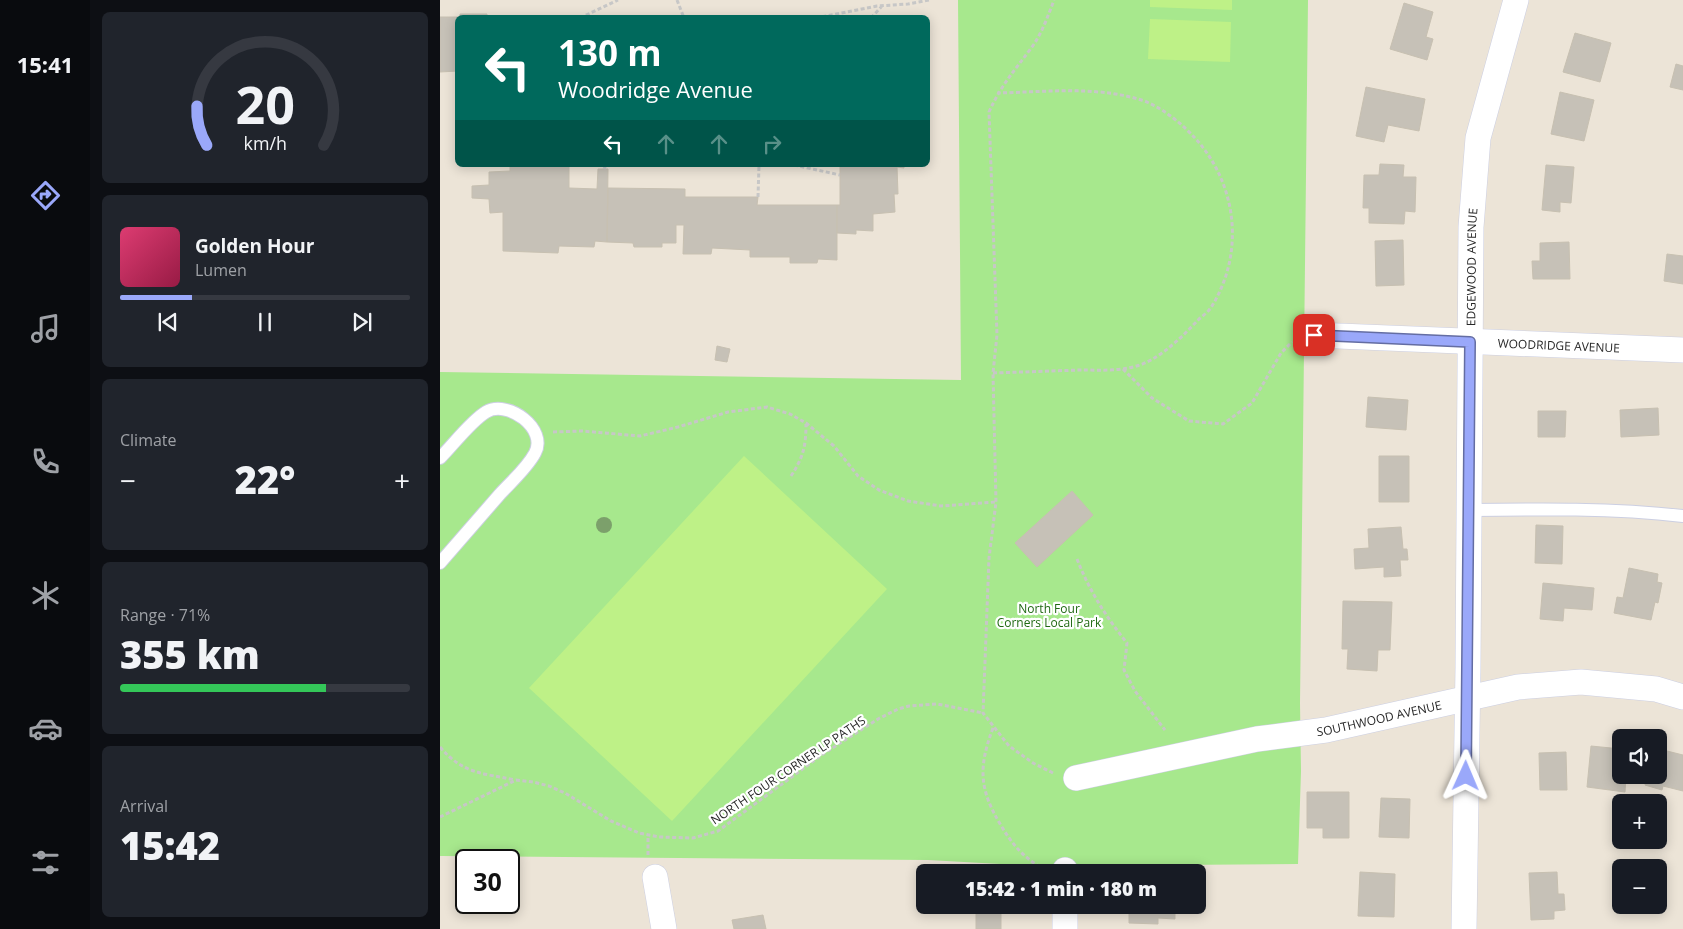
<!DOCTYPE html>
<meta charset="utf-8">
<style>
body{margin:0;font-family:"Open Sans",sans-serif;background:#20242c;color:#f1f3f6;height:100vh;display:flex;flex-direction:column;font-size:19px;white-space:nowrap}
*{box-sizing:border-box;margin:0}
p{font-size:16px;color:#9ea1a6}
.icon{flex:none;width:28px;height:28px;fill:none;stroke:currentColor;stroke-width:2;stroke-linecap:round;stroke-linejoin:round}
.map{position:relative;flex:1;overflow:hidden}
.drawer{display:flex;flex-direction:column;gap:12px;padding:12px;background:#0d0f14;width:350px}
.drawer>*{flex:none}
.banner{position:absolute;left:15px;top:15px;width:475px;height:152px;border-radius:8px;box-shadow:0 2px 12px #0003;background:#00695c;color:#fff;overflow:hidden}
.fabs{position:absolute;left:1172px;top:729px;display:grid;gap:10px}
.fabs a{display:grid;place-items:center;width:55px;height:55px;border-radius:8px;background:#171b24;box-shadow:0 2px 12px #0003;font-size:25px}
.speed{position:absolute;left:15px;top:849px;display:flex;gap:10px;font-size:25px;font-weight:700;text-align:center}
.speed>*{display:grid;place-content:center;width:65px;height:65px;border-radius:50%;background:#171b24;box-shadow:0 2px 12px #0003;line-height:1}
.speed .limit{border:2px solid #111;border-radius:8px;background:#fff;color:#111}
.pin{position:absolute;display:grid;place-items:center;width:42px;height:42px;color:#fff;margin:-21px;border-radius:10px;box-shadow:0 2px 8px #0006}
.me{position:absolute;width:55px;margin:-28px;rotate:1deg;stroke-linejoin:round;filter:drop-shadow(0 0 4px #0008)}
.turn{display:flex;align-items:center;gap:18px;height:105px;padding:0 20px;font-size:22px}
.turn .icon{width:65px;height:65px;stroke-width:2.5}
.turn b{display:block;font-size:35px;line-height:42px}
.lanes{display:flex;align-items:center;height:48px;padding:0 20px;background:#0003;justify-content:center;gap:25px;direction:ltr}
.lanes .off{opacity:.35}
.big{font-size:38px;font-weight:800;line-height:1.1}
.drawer .card{flex:1;display:flex;flex-direction:column;justify-content:center;gap:8px;min-width:0;padding:0 18px;border-radius:8px;background:#20242c}
.drawer .dial{align-items:center;gap:0}
.dial svg{height:130px;overflow:visible;fill:none;stroke:#363941;stroke-width:7;stroke-linecap:round;text-anchor:middle}
.dial text{fill:#f1f3f6;stroke:none}
.song{display:flex;align-items:center;gap:15px}
.cover{width:60px;height:60px;border-radius:8px;background:linear-gradient(135deg,hsl(340 70% 55%),hsl(340 70% 35%))}
.played{height:5px;border-radius:2px;background:linear-gradient(90deg,#9aa8fa 25%,#363941 25%)}
.keys{display:flex;justify-content:space-around;direction:ltr}
.heat{display:flex;justify-content:space-between;align-items:center;font-size:28px;direction:ltr}
.charge{height:8px;border-radius:4px;background:linear-gradient(90deg,#34c759 71%,#363941 0)}
.trip{position:absolute;left:476px;top:864px;width:290px;height:50px;border-radius:8px;background:#171b24;box-shadow:0 2px 12px #0003;font-weight:800;line-height:50px;text-align:center}
main{display:flex;flex:1;min-height:0}
.tabs{display:flex;flex-direction:column;width:90px;justify-content:space-around;align-items:center;background:#090b0e;color:#9ea1a6}
.tabs .icon{width:35px;height:35px}
.tabs .active{color:#9aa8fa}
.tabs b{font-size:22px;color:#f1f3f6}
.map>svg:first-child{display:block}
</style>
<main>
<nav class="tabs">
<b>15:41</b>
<svg class="icon active" aria-label="directions" viewBox="0 0 24 24"><path d="M12 3l9 9-9 9-9-9zM9 14v-3h6M13 9l2 2-2 2"/></svg>
<svg class="icon" aria-label="music" viewBox="0 0 24 24"><path d="M9 18V5l10-2v13"/><circle cx="6" cy="18" r="3"/><circle cx="16" cy="16" r="3"/></svg>
<svg class="icon" aria-label="phone" viewBox="0 0 24 24"><path d="M5 4h4l2 5-3 2q2 4 5 5l2-3 5 2v4C11 20 4 13 5 4z"/></svg>
<svg class="icon" aria-label="climate" viewBox="0 0 24 24"><path d="M12 3v18M4 7l16 10M4 17L20 7"/></svg>
<svg class="icon" aria-label="car" viewBox="0 0 24 24"><path d="M5 17H2v-5l4-1 3-4h7l3 4 3 1v5h-3M9 17h6M6 11h13"/><circle cx="7" cy="17" r="2"/><circle cx="17" cy="17" r="2"/></svg>
<svg class="icon" aria-label="filters" viewBox="0 0 24 24"><path d="M4 7h16M4 17h16"/><circle cx="9" cy="7" r="2"/><circle cx="15" cy="17" r="2"/></svg>
</nav>
<section class="drawer">
<div class="card dial"><svg viewBox="0 0 100 80">
<path d="M14 69A42 42 0 1 1 86 69"/>
<path d="M14 69A42 42 0 0 1 8 45" stroke="#9aa8fa"/>
<text x="50" y="56" font-size="32" font-weight="700">20</text>
<text x="50" y="72" font-size="11">km/h</text>
</svg></div>
<div class="card">
<div class="song"><i class="cover"></i><div><b>Golden Hour</b><p>Lumen</p></div></div>
<div class="played"></div>
<div class="keys"><svg class="icon" aria-label="previous" viewBox="0 0 24 24"><path d="M18 5L8 12l10 7zM5 5v14"/></svg><svg class="icon" aria-label="pause" viewBox="0 0 24 24"><path d="M8 5v14M16 5v14"/></svg><svg class="icon" aria-label="next" viewBox="0 0 24 24"><path d="M6 5l10 7-10 7zM19 5v14"/></svg></div>
</div>
<div class="card"><p>Climate</p>
<div class="heat"><a>−</a><b class="big">22°</b><a>+</a></div>
</div>
<div class="card"><p>Range · 71%</p><b class="big">355 km</b><div class="charge"></div></div>
<div class="card"><p>Arrival</p><b class="big">15:42</b></div>
</section>
<div class="map">
<svg width="1243" height="929" viewBox="0 0 1243 929">
<rect width="100%" height="100%" fill="#ece4d7"/>
<path fill="#a7e88d" d="M 518,0 L 868,0 L 860,703 L 861,771 L 858,864 L 594,866 L 488,860 L 0,856 L 0,372 L 521,380 Z"/>
<path fill="#bef187" d="M 710,0 L 792,0 L 792,10 L 710,7 Z
M 710,19 L 791,22 L 790,62 L 708,59 Z
M 304,456 L 447,589 L 232,821 L 89,688 Z"/>
<path fill="#c6c1b7" stroke="#c7c0b1" d="M 964,3 L 993,12 L 986,37 L 993,39 L 987,60 L 950,49 Z
M 20,14 L 47,14 L 47,18 L 18,18 L 18,71 L 0,72 L 0,17 L 20,17 Z
M 1135,33 L 1171,43 L 1160,82 L 1123,72 Z
M 1236,64 L 1243,66 L 1243,90 L 1230,87 Z
M 926,87 L 985,99 L 979,131 L 948,125 L 944,142 L 916,136 Z
M 1120,92 L 1154,100 L 1144,141 L 1111,134 Z
M 940,164 L 964,165 L 963,177 L 976,177 L 975,212 L 965,211 L 964,224 L 929,223 L 929,208 L 923,208 L 924,175 L 939,175 Z
M 70,165 L 129,165 L 129,188 L 157,189 L 158,169 L 168,169 L 167,242 L 155,241 L 154,247 L 119,246 L 118,253 L 63,251 L 63,212 L 50,213 L 49,199 L 32,198 L 32,186 L 49,185 L 49,172 L 70,171 Z
M 400,165 L 464,165 L 464,168 L 457,167 L 458,194 L 454,194 L 455,212 L 433,214 L 433,231 L 416,230 L 416,234 L 397,233 L 397,205 L 400,205 Z
M 1106,165 L 1134,167 L 1131,203 L 1120,202 L 1120,212 L 1102,210 Z
M 168,188 L 245,189 L 245,197 L 318,197 L 317,205 L 397,205 L 397,260 L 378,259 L 377,263 L 350,263 L 350,257 L 310,257 L 310,250 L 272,248 L 271,254 L 243,254 L 244,225 L 236,225 L 236,243 L 222,243 L 222,247 L 194,247 L 193,243 L 167,242 Z
M 963,240 L 964,285 L 936,286 L 935,241 Z
M 1129,242 L 1130,279 L 1093,279 L 1092,261 L 1100,261 L 1100,243 Z
M 1227,254 L 1243,256 L 1243,284 L 1224,281 Z
M 277,346 L 290,349 L 287,362 L 275,360 Z
M 928,397 L 968,400 L 966,430 L 926,427 Z
M 1218,408 L 1219,435 L 1181,437 L 1180,410 Z
M 1098,411 L 1126,411 L 1125,437 L 1098,437 Z
M 939,456 L 969,456 L 969,502 L 939,502 Z
M 632,491 L 653,515 L 597,567 L 575,543 Z
M 1096,525 L 1123,526 L 1122,564 L 1095,563 Z
M 961,527 L 963,549 L 967,549 L 968,560 L 960,560 L 961,576 L 944,577 L 944,567 L 915,569 L 914,549 L 929,548 L 928,529 Z
M 1189,568 L 1218,574 L 1217,582 L 1222,583 L 1218,603 L 1215,602 L 1211,620 L 1174,613 L 1177,597 L 1183,598 Z
M 1103,583 L 1154,588 L 1152,610 L 1124,608 L 1123,621 L 1100,619 Z
M 903,601 L 952,602 L 950,650 L 938,650 L 937,671 L 907,669 L 908,649 L 902,649 Z
M 1151,746 L 1181,749 L 1181,775 L 1186,775 L 1185,792 L 1147,787 Z
M 1219,749 L 1243,755 L 1243,791 L 1223,786 L 1222,790 L 1205,785 L 1207,775 L 1219,775 Z
M 1126,752 L 1127,790 L 1100,790 L 1099,753 Z
M 867,792 L 909,792 L 909,838 L 883,838 L 883,828 L 867,828 Z
M 941,798 L 970,799 L 969,838 L 939,837 Z
M 691,871 L 718,872 L 691,872 Z
M 920,872 L 955,874 L 954,917 L 918,916 Z
M 1117,872 L 1118,894 L 1124,894 L 1125,910 L 1114,911 L 1114,919 L 1091,920 L 1089,873 Z
M 536,905 L 561,905 L 561,929 L 536,929 Z
M 689,905 L 735,905 L 735,919 L 718,918 L 718,924 L 689,923 Z
M 323,915 L 326,929 L 294,929 L 292,920 Z"/>
<g fill="none" stroke-linecap="round" stroke-linejoin="round">
<g stroke="#cccfe2" stroke-width="14">
<path id="service" d="M 0,458 C 13,445 31,421 46,412 C 68,399 108,429 95,453 C 87,468 72,481 60,494 C 40,517 20,540 0,563
M 1029,510 C 1100,509 1172,508 1243,516"/>
</g>
<g stroke="#cccfe2" stroke-width="26">
<g id="minor">
<path id="s1" d="M 874,335 L 1243,350"/>
<path id="s2" d="M 636,778 L 817,739 L 886,730 L 1078,687 L 1141,682 L 1216,689 L 1243,697"/>
<path d="M 625,870 L 625,872"/>
<path d="M 215,877 L 224,929"/>
<path d="M 625,905 L 625,929"/>
<path id="s3" d="M 1024,929 L 1028,667 L 1031,227 L 1038,138 L 1076,0"/>
</g>
</g>
<path stroke="#c7c7c7" stroke-width="3" stroke-dasharray="4 2.5" stroke-linecap="butt" d="M 237,0 L 244,18
M 140,18 L 178,0
M 376,18 L 437,6 L 468,4 L 489,0
M 431,18 L 442,6
M 354,165 L 400,175
M 164,169 L 166,165
M 318,197 L 319,165
M 683,369 L 712,398 L 749,421 L 783,424 L 812,403 L 841,353 L 852,342
M 553,373 C 582,372 611,371 640,370 C 661,370 687,372 707,362 C 727,352 744,335 759,319 C 764,315 769,311 772,306 C 805,252 797,184 755,138 C 742,124 725,110 707,102 C 660,85 606,92 557,93
M 113,432 L 142,431 L 200,436 L 238,427 L 288,412 L 327,407 L 350,414 L 366,423 L 394,446 L 418,476 L 439,490 L 468,501 L 501,506 L 556,502
M 351,476 C 363,458 366,446 366,424
M 637,559 C 649,590 666,617 687,643 L 684,670 L 695,691 L 725,730
M 553,728 C 538,768 539,790 562,827 C 572,844 584,858 602,868
M 0,747 C 23,774 42,773 75,780
M 613,773 L 593,763 L 569,746 L 543,713 L 549,558 L 556,502 L 553,373 L 557,335 L 549,112 C 561,85 575,70 592,47 C 602,33 608,16 614,0
M 0,817 L 76,780 L 93,782 L 109,786 L 125,793 L 171,821 L 199,833 L 219,837 L 253,838 L 278,831 L 383,754 L 438,719 L 458,709 L 469,706 L 497,704 L 543,713
M 208,855 L 208,836"/>
<use href="#service" stroke="#fff" stroke-width="12"/>
<use href="#minor" stroke="#fff" stroke-width="25"/>
</g>
<circle fill="#7ca06b" cx="164" cy="525" r="8"/>
<g fill="none" stroke-linecap="round" stroke-linejoin="round">
<g stroke="#646da2" stroke-width="12">
<path id="route" d="M 874,335 L 1030,342 L 1026,776"/>
</g>
<use href="#route" stroke="#9aa8fa" stroke-width="9"/>
</g>
<g text-anchor="middle" dominant-baseline="central" stroke-width="4.5" stroke-linejoin="round" paint-order="stroke">
<g font-size="12" fill="#272727" stroke="#fff">
<text stroke="none"><textPath href="#s3" startOffset="662">EDGEWOOD AVENUE</textPath></text>
<text stroke="none"><textPath href="#s1" startOffset="245">WOODRIDGE AVENUE</textPath></text>
<text stroke="none"><textPath href="#s2" startOffset="309">SOUTHWOOD AVENUE</textPath></text>
<text transform="translate(348 770) rotate(-34)">NORTH FOUR CORNER LP PATHS</text>
</g>
<g font-size="12" fill="#206913" stroke="#fff">
<text x="609" y="608">North Four<tspan x="609" dy="14">Corners Local Park</tspan></text>
</g>
</g>
</svg>
<div class="fabs">
<a><svg class="icon" aria-label="sound" viewBox="0 0 24 24"><path d="M4 9h4l5-4v14l-5-4H4zM17 9q2 3 0 6"/></svg></a>
<a>+</a>
<a>−</a>
</div>
<div class="speed"><div class="limit">30</div></div>
<div class="pin" style="left:874px;top:335px;background:#d93025"><svg class="icon" aria-label="arrive" viewBox="0 0 24 24"><path d="M6 21V4h12l-3 4 3 4H6"/></svg></div>
<svg class="me" style="left:1026px;top:776px" viewBox="-20 -20 40 40"><path d="M0-17L14 15 0 8-14 15z" fill="#9aa8fa" stroke="#fff" stroke-width="4"/></svg>
<div class="trip">15:42 · 1 min · 180 m</div>
<div class="banner">
<div class="turn"><svg class="icon" aria-label="left" viewBox="0 0 24 24"><path d="M17 20v-9H6M10 6l-5 5 5 5"/></svg><div><b>130 m</b>Woodridge Avenue</div></div>
<div class="lanes"><svg class="icon" aria-label="left" viewBox="0 0 24 24"><path d="M17 20v-9H6M10 6l-5 5 5 5"/></svg><svg class="icon off" aria-label="ahead" viewBox="0 0 24 24"><path d="M12 20V5M6 11l6-6 6 6"/></svg><svg class="icon off" aria-label="ahead" viewBox="0 0 24 24"><path d="M12 20V5M6 11l6-6 6 6"/></svg><svg class="icon off" aria-label="right" viewBox="0 0 24 24"><path d="M7 20v-9h11M14 6l5 5-5 5"/></svg></div>
</div>
</div>
</main>
